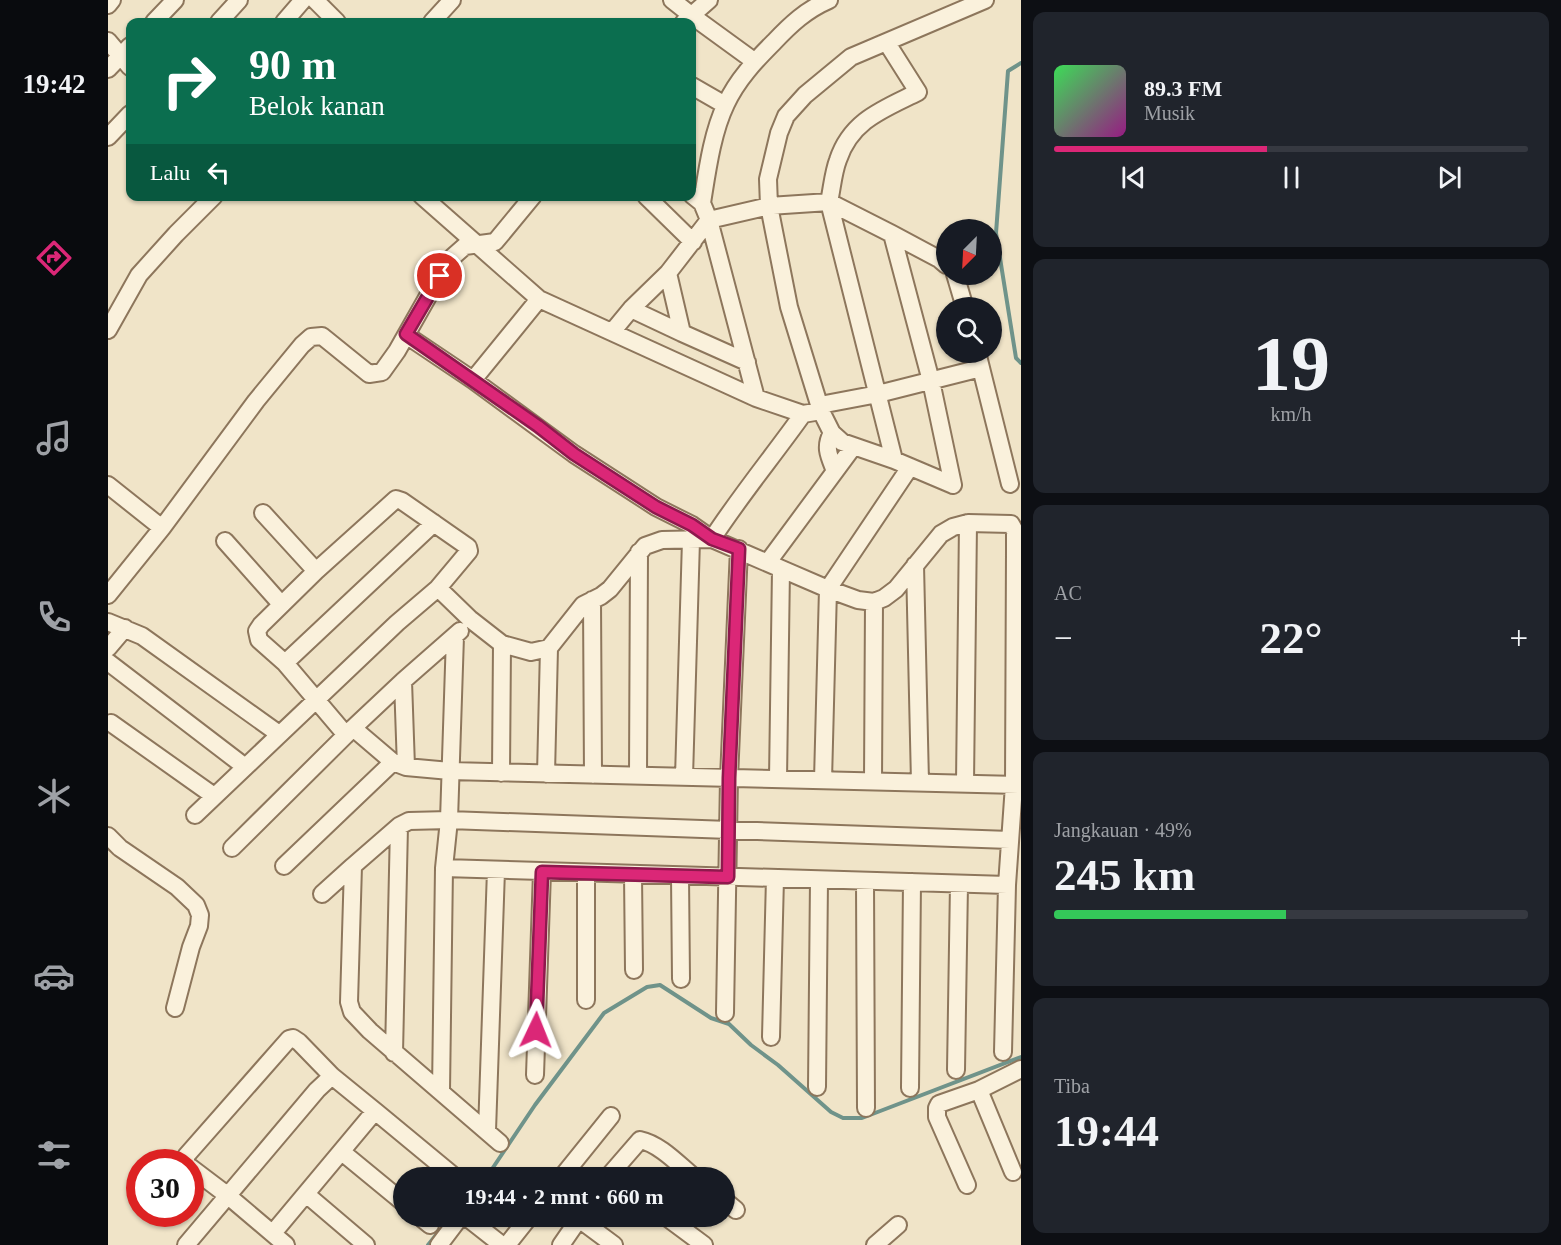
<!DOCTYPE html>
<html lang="id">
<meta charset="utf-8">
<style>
body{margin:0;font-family:Georgia,serif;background:#20242c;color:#f1f3f6;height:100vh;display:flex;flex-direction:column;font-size:22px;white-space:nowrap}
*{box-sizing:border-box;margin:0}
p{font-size:20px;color:#9ea1a6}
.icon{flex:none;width:33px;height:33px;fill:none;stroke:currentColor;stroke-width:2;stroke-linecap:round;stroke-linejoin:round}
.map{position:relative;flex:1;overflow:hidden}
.details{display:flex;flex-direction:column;gap:12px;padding:12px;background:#0d0f14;width:540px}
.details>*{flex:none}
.top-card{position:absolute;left:18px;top:18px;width:570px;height:183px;border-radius:12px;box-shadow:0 2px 4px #0004;background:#0b6e4f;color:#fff;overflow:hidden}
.needle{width:39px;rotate:204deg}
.controls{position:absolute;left:828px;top:219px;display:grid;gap:12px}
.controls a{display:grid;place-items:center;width:66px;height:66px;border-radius:50%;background:#171b24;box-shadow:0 2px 4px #0004;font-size:30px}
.speed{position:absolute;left:18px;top:1149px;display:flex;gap:12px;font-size:30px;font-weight:700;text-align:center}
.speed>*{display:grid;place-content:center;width:78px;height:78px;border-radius:50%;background:#171b24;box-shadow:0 2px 4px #0004;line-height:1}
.speed .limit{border:9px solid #d22;background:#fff;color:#111}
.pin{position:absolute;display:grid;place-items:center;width:51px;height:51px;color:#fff;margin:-26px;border:3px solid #fff;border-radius:50%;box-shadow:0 2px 6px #0007}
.me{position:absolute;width:66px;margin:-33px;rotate:2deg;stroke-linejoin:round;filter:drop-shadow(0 0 4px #0008)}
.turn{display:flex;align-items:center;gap:21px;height:126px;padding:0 24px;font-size:27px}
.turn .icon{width:78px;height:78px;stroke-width:2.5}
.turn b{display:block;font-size:42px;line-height:51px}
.then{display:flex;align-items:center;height:57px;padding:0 24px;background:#0003;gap:12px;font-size:22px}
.big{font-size:45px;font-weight:700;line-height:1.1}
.details .tile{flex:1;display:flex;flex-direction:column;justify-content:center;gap:9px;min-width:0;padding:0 21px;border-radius:12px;background:#20242c}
.details .dial{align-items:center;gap:0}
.dial b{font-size:78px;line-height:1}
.song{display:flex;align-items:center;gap:18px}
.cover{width:72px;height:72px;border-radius:9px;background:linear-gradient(135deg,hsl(130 70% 55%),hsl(310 70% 35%))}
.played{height:6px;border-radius:3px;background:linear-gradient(90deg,#db2777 45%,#363941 45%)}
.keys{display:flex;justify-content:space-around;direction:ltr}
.heat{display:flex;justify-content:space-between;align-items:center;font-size:33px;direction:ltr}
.charge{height:9px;border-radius:4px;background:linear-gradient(90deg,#34c759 49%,#363941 0)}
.trip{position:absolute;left:285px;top:1167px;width:342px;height:60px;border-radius:30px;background:#171b24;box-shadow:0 2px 4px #0004;font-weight:700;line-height:60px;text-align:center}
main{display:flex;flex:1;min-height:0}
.menu{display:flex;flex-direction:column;width:108px;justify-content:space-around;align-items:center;background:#090b0e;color:#9ea1a6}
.menu .icon{width:42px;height:42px}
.menu .current{color:#db2777}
.menu b{font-size:27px;color:#f1f3f6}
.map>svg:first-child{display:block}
</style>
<main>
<nav class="menu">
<b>19:42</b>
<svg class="icon current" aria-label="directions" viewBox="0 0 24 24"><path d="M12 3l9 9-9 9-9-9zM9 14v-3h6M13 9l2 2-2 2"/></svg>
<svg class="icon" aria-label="music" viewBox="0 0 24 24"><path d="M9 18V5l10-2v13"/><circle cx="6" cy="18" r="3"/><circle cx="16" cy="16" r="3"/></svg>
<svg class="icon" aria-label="phone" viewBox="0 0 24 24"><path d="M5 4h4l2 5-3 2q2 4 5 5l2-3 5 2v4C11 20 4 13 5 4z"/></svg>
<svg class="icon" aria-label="climate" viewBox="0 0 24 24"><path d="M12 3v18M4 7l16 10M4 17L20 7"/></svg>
<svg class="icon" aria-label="car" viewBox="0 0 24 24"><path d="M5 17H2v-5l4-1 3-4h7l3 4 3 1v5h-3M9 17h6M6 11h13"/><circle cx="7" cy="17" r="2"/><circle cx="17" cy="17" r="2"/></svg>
<svg class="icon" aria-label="filters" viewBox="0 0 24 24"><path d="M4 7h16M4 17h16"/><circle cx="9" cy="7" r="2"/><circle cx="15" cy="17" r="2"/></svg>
</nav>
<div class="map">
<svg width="913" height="1245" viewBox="0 0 913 1245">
<rect width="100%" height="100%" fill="#f0e4c8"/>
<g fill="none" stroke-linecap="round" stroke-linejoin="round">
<path stroke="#6f938a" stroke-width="4" d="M 913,63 L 900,71 L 888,233 L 908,358 L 913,363
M 378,1178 L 427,1105 L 496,1013 L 539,987 L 552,985 L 603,1018 L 621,1024 L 643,1045 L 670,1065 L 723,1112 L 735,1118 L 754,1118 L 913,1057
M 320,1245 L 328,1235"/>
<g stroke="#8d765c" stroke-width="20">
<path id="minor" d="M 207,0 L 229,22
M 564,0 L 583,15
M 0,5 L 4,0
M 591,21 L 646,61
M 46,22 L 67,0
M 111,22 L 131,0
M 176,22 L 195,0
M 324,22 L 344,0
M 576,22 L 601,0
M 0,41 L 22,67
M 779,43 L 810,92 C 776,109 743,120 730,160 C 725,173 724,189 721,202 L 786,460
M 0,69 L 22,46
M 584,86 L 617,105
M 0,137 L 22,114
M 584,195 L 594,203 L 601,220 L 648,398 L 695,414 L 713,411 L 681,307 L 661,206 L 660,179 L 671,133 L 678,116 L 697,95 L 743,57 L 877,0
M 314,196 L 431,299 L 648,398
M 538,196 L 585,242
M 594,203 C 599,172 604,133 618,104 C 629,80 647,61 666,42 C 683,24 698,10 721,0
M 784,234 L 823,381 L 845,485
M 560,273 L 574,333 L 639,362
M 847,274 L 857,308
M 523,309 L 574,333
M 0,330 L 31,275 L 68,234 L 106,196
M 504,332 L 523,309 L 560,273 L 601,220 L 661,206 L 721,202 L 784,234 L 831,259 L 838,265
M 298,335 L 365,380 L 466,454 L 548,507 L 584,525 L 604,539 C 632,496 665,456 695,414
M 873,368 L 902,484
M 365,380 L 431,299
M 712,405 L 770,394 L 873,368 L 869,352
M 713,411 L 724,433 L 734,442 L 786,460 L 845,485
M 724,433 C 716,447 721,456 727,471
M 0,485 L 54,528
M 155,513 L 208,571
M 117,541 L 173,604
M 660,562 L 745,447
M 807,565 L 812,782
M 0,595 L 54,528 L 148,401 L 194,345 L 203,337 L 214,336 L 261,374 L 274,372 L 289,351 L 340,261 L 357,246 L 387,242 L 425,196
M 484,600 L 485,775
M 0,622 L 34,636 L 171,734
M 0,648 L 17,628
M 0,662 L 136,766
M 177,663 L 326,523
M 295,681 L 298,767
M 3,723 L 106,796
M 245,728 L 295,681 L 352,631
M 238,735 L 177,663 L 151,640 L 149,631 L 153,625 L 208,571 L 288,499 L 294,501 L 360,547 L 361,551 L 330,588
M 393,773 L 394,644
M 438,774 L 441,648
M 530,775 L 531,552
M 576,777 L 583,540
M 670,779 L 673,569
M 715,780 L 720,589 L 802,467
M 765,781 L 766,602
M 857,783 L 860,523
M 87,815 L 289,623 L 330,588 L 362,619 L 394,644 L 423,652 L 441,648 L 475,605 L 493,596 L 502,589 L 537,546 L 554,540 L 604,539 L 720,589 L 750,600 L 766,602 L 776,598 L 788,589 L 833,534 L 845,527 L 860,523 L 903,524 L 907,531 L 907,551 L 906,785 L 899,885 L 895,1052
M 0,836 L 12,848 L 69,887 L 88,905 L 92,915 L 91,926 L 83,947 L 67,1008
M 124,848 L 245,728 L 285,762 L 298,767 L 342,771 L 913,785
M 176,866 L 285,762
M 336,868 L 899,885
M 478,873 L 478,1000
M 525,874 L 526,970
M 572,876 L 573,979
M 757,881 L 758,1108
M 214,894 L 245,866
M 617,1013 L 621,778 L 631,549
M 663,1037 L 667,878
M 286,1053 L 291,826
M 848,1070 L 851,884
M 427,1075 L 434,872
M 709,1087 L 711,880
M 802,1088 L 804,882
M 871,1090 L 905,1172
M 333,1091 L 336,868 L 341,820 L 347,636
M 379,1131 L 388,870
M 392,1143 L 262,1031 L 244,1012 L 241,1002 L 245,866 L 291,826 L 301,821 L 341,820 L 902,840
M 234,1152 L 296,1203
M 78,1162 L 78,1156 L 181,1039 L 185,1038 L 191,1042 L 224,1076 L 267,1111
M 82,1167 L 119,1195 L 178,1245
M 453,1178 L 503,1116
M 499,1178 L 532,1140 C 552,1144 571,1165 587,1178
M 859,1185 L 829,1117 L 829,1108 L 831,1104 L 871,1090 L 913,1069
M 198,1194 L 258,1245
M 616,1200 L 628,1210
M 311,1216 L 322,1225
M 357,1216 L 394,1245
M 557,1216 L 596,1245
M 471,1219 L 506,1245
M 165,1233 L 267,1111 L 348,1178
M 78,1245 L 209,1090 L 224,1076
M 331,1245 L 353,1216
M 399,1245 L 422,1216
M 453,1245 L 473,1216
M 767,1245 L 790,1225"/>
</g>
<use href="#minor" stroke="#faf1dc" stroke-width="16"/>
</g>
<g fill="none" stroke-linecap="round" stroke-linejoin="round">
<g stroke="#8e194d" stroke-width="15">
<path id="route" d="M 332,276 L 298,334 L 430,426 L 466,454 L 548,507 L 584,525 L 604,539 L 631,549 L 621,778 L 620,877 L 434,872 L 428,1030"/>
</g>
<use href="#route" stroke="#db2777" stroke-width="10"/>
</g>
</svg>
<div class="controls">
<a><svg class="needle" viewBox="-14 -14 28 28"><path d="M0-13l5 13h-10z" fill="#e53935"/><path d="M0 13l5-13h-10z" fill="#9ea1a6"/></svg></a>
<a><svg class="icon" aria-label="search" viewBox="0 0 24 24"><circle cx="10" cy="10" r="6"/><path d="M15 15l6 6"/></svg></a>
</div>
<div class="speed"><div class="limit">30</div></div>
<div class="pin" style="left:332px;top:276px;background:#d93025"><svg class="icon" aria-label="arrive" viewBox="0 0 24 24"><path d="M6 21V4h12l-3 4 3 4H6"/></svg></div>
<svg class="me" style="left:428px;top:1030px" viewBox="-20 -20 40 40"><path d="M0-17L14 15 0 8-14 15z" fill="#db2777" stroke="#fff" stroke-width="4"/></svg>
<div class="trip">19:44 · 2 mnt · 660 m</div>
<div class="top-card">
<div class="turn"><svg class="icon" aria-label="right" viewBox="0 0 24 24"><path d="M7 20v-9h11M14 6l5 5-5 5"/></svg><div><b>90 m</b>Belok kanan</div></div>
<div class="then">Lalu<svg class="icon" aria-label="left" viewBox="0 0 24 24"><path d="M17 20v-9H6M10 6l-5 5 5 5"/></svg></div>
</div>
</div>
<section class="details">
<div class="tile">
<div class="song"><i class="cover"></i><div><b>89.3 FM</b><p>Musik</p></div></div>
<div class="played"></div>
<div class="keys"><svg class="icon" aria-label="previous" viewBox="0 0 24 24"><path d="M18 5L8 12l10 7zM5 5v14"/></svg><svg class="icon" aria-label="pause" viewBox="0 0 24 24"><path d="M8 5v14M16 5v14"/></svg><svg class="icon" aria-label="next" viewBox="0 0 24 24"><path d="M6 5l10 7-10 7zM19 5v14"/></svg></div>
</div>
<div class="tile dial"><b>19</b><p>km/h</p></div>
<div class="tile"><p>AC</p>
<div class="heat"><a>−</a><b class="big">22°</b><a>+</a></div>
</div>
<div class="tile"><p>Jangkauan · 49%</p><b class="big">245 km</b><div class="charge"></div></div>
<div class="tile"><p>Tiba</p><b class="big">19:44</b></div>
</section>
</main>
